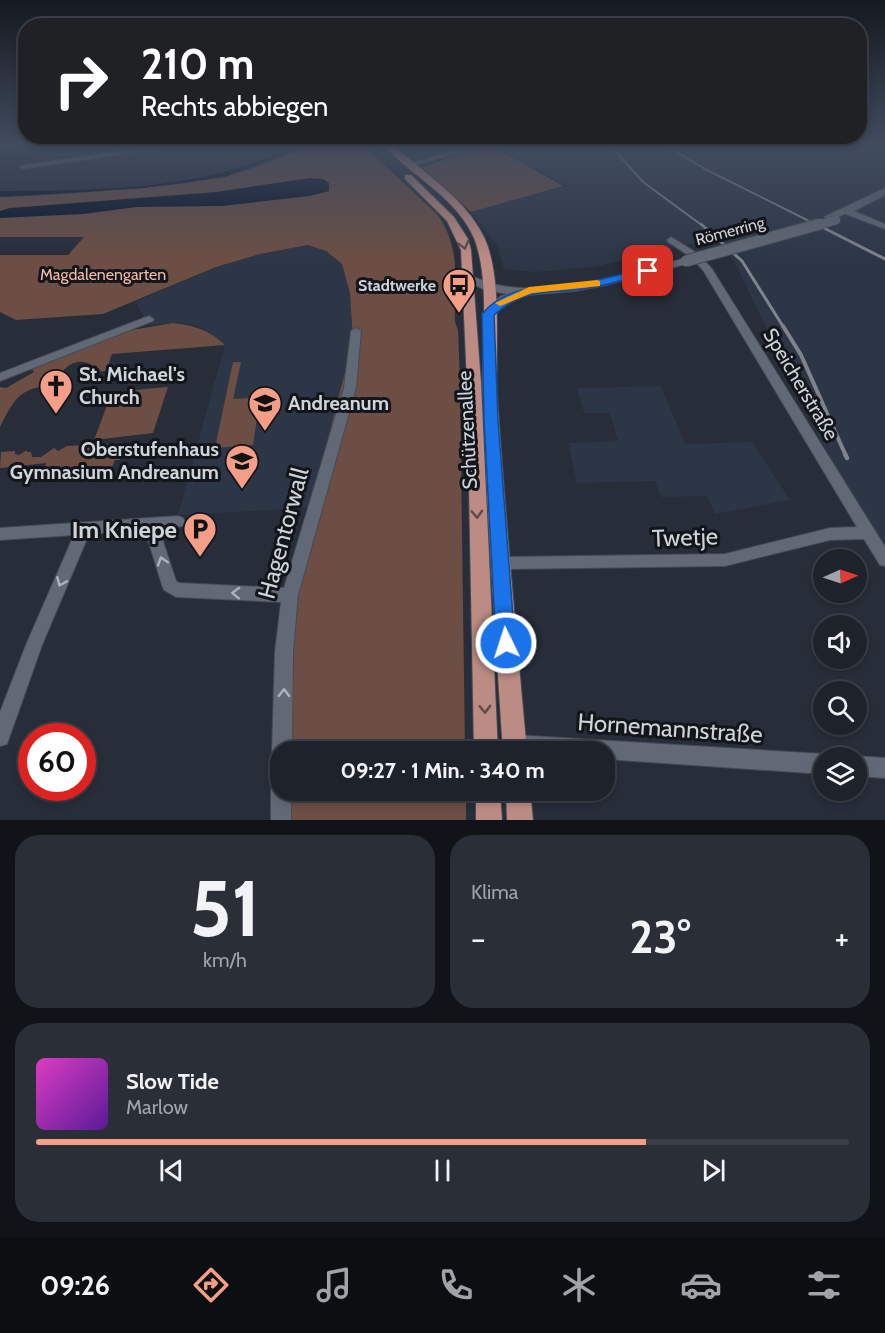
<!DOCTYPE html>
<html lang="de">
<meta charset="utf-8">
<style>
body{margin:0;font-family:Cabin,sans-serif;background:#2a2f37;color:#f1f3f6;height:100vh;display:flex;flex-direction:column;font-size:22px;white-space:nowrap}
*{box-sizing:border-box;margin:0}
p{font-size:20px;color:#a0a4a9}
.icon{flex:none;width:33px;height:33px;fill:none;stroke:currentColor;stroke-width:2;stroke-linecap:round;stroke-linejoin:round}
.map{position:relative;height:820px;overflow:hidden}
.drawer{display:flex;flex-direction:column;gap:15px;padding:15px;background:#101318;flex:1}
.drawer>*{flex:none}
.banner{position:absolute;left:18px;top:18px;width:849px;height:126px;border-radius:24px;box-shadow:0 3px 9px #0003,0 0 0 2px #3b3f47;background:#202124;color:#fff;overflow:hidden}
.needle{width:39px;rotate:87deg}
.tools{position:absolute;left:813px;top:549px;display:grid;gap:12px}
.tools a{display:grid;place-items:center;width:54px;height:54px;border-radius:50%;background:#1d222b;box-shadow:0 3px 9px #0003,0 0 0 2px #3b3f47;font-size:30px}
.speed{position:absolute;left:18px;top:723px;display:flex;gap:12px;font-size:30px;font-weight:700;text-align:center}
.speed>*{display:grid;place-content:center;width:78px;height:78px;border-radius:50%;background:#1d222b;box-shadow:0 3px 9px #0003,0 0 0 2px #3b3f47;line-height:1}
.speed .limit{border:9px solid #d22;background:#fff;color:#111}
.pin{position:absolute;display:grid;place-items:center;width:51px;height:51px;color:#fff;margin:-26px;border-radius:12px;box-shadow:0 3px 9px #0006}
.me{position:absolute;width:66px;margin:-33px;rotate:356deg;stroke-linejoin:round;filter:drop-shadow(0 0 4px #0008)}
.turn{display:flex;align-items:center;gap:21px;height:126px;padding:0 24px;font-size:27px}
.turn .icon{width:78px;height:78px;stroke-width:2.5}
.turn b{display:block;font-size:42px;line-height:51px}
.big{font-size:45px;font-weight:700;line-height:1.1}
.drawer .tile{flex:1;display:flex;flex-direction:column;justify-content:center;gap:9px;min-width:0;padding:0 21px;border-radius:24px;background:#2a2f37}
.drawer .dial{align-items:center;gap:0}
.dial b{font-size:78px;line-height:1}
.song{display:flex;align-items:center;gap:18px}
.cover{width:72px;height:72px;border-radius:9px;background:linear-gradient(135deg,hsl(310 70% 55%),hsl(270 70% 35%))}
.played{height:6px;border-radius:3px;background:linear-gradient(90deg,#f49e87 75%,#3b3f47 75%)}
.keys{display:flex;justify-content:space-around;direction:ltr}
.heat{display:flex;justify-content:space-between;align-items:center;font-size:33px;direction:ltr}
.drawer .tiles{flex:1;display:grid;gap:15px;grid-template-columns:1fr 1fr}
.tile:last-child{grid-column:span 2}
.trip{position:absolute;left:270px;top:741px;width:345px;height:60px;border-radius:24px;background:#1d222b;box-shadow:0 3px 9px #0003,0 0 0 2px #3b3f47;font-weight:700;line-height:60px;text-align:center}
.dock{display:flex;height:96px;justify-content:space-around;align-items:center;background:#0c0e11;color:#a0a4a9}
.dock .icon{width:42px;height:42px}
.dock .selected{color:#f49e87}
.dock b{font-size:27px;color:#f1f3f6}
.map>svg:first-child{display:block}
</style>
<div class="map">
<svg width="885" height="820" viewBox="0 0 885 820">
<rect width="100%" height="100%" fill="#272d39"/>
<path fill="#2d3647" d="M 491,144 L 885,144 L 885,562 L 861,523 L 734,261 L 717,238 L 594,267 L 535,272 L 504,269 L 497,246 L 471,212 L 568,186 Z
M 309,245 L 326,251 L 342,264 L 350,293 L 353,341 L 310,508 L 178,515 L 225,345 L 207,331 L 193,324 L 173,323 L 149,325 L 135,302 L 216,267 L 260,254 Z
M 661,386 L 685,444 L 752,442 L 790,500 L 715,514 L 707,496 L 661,497 L 655,481 L 577,483 L 568,443 L 618,441 L 610,413 L 584,413 L 577,388 Z"/>
<path fill="#6c4e45" d="M 306,144 L 362,144 L 438,215 C 462,251 454,281 455,322 L 458,330 L 460,382 L 465,751 L 284,751 L 283,646 L 310,508 L 353,341 L 350,293 L 342,264 L 326,251 L 308,245 L 260,254 L 216,267 L 103,314 L 16,320 L 0,312 L 0,255 L 68,255 L 84,237 L 0,237 L 0,197 C 38,196 77,193 115,190 C 180,185 248,179 306,144 Z
M 490,145 L 563,186 L 471,212 L 422,167 Z
M 173,323 C 194,325 209,330 225,345 L 112,354 L 106,371 L 92,372 L 92,365 C 74,355 61,370 54,385 C 19,388 15,398 0,427 L 0,387 L 6,388 L 34,372 L 31,368 L 132,330 Z
M 233,362 L 241,362 L 233,399 L 250,398 L 249,405 L 259,405 L 253,445 L 215,448 Z
M 168,387 L 153,433 L 94,440 L 112,392 Z
M 126,443 L 120,460 L 115,460 L 110,472 L 99,472 L 100,469 L 42,473 L 46,463 L 0,468 L 1,452 L 15,451 L 15,454 L 19,455 L 27,450 L 27,452 L 31,452 L 32,457 L 41,457 L 54,448 L 58,451 L 67,446 Z
M 285,791 L 466,791 L 466,820 L 285,820 Z"/>
<path fill="#071228" d="M 295,144 L 306,144 L 293,152 L 225,177 L 144,188 L 0,197 L 0,191 C 95,191 209,191 295,144 Z
M 310,178 L 323,179 L 329,183 L 329,191 L 310,196 L 222,206 L 137,207 L 83,214 L 0,218 L 0,211 L 10,208 L 216,192 Z"/>
<g fill="none" stroke-linecap="round" stroke-linejoin="round">
<g stroke="#454a54" stroke-width="2">
<path id="street" d="M 172,144 L 191,144 L 23,169 L 20,167 L 23,165 Z
M 477,144 L 489,144 L 409,167 L 406,165 Z
M 843,209 L 849,209 L 885,224 L 885,229 L 843,213 Z
M 671,237 L 697,253 L 712,269 L 885,547 L 885,566 L 880,565 L 864,539 L 830,540 L 725,566 L 500,569 L 495,568 L 492,563 L 495,558 L 500,557 L 725,554 L 830,528 L 857,527 L 703,270 L 691,257 L 668,242 L 667,240 Z
M 149,316 L 154,319 L 153,321 L 0,381 L 0,373 Z
M 356,328 L 361,331 L 356,388 L 298,595 L 293,652 L 292,752 L 280,752 L 280,761 L 275,759 L 272,752 L 275,652 L 281,602 L 176,597 L 164,590 L 162,585 L 145,530 L 89,534 L 42,645 L 7,744 L 0,746 L 0,712 L 26,645 L 74,535 L 0,540 L 0,528 L 178,516 L 183,518 L 185,522 L 183,526 L 159,529 L 176,581 L 179,583 L 284,588 L 344,388 L 351,331 Z
M 514,735 L 824,754 L 831,758 L 824,758 L 824,774 L 604,759 L 604,752 L 509,752 L 505,744 L 507,737 Z
M 856,756 L 885,758 L 885,778 L 856,776 L 856,758 L 853,758 Z
M 280,780 L 280,790 L 291,790 L 291,820 L 271,820 L 271,790 L 274,783 Z"/>
</g>
<g stroke="#454a54" stroke-width="2">
<path id="secondary" d="M 885,188 L 885,195 L 856,210 L 829,220 L 824,217 Z
M 686,258 L 690,259 L 690,263 L 606,285 L 575,291 L 528,295 L 509,302 L 492,317 L 488,318 L 482,314 L 484,311 L 501,296 L 508,294 L 485,290 L 461,278 L 467,275 C 476,277 484,282 493,284 C 556,299 626,273 686,258 Z"/>
</g>
<g stroke="#454a54" stroke-width="2">
<path id="primary" d="M 382,144 L 391,144 C 423,172 465,198 484,237 C 503,277 495,349 497,394 C 505,514 516,633 527,752 L 503,752 C 495,632 487,512 483,392 C 481,346 491,282 474,238 C 457,198 411,175 382,144 Z
M 405,175 L 411,175 L 454,217 L 468,239 L 471,250 L 481,383 L 498,752 L 474,752 L 467,383 L 461,250 L 447,221 L 405,179 Z
M 476,790 L 500,790 L 502,820 L 476,820 Z
M 506,790 L 530,790 L 533,820 L 507,820 Z"/>
</g>
<use href="#street" fill="#626976" fill-rule="evenodd"/>
<use href="#secondary" fill="#626976" fill-rule="evenodd"/>
<use href="#primary" fill="#bc8c84" fill-rule="evenodd"/>
<path stroke="#7e838c" stroke-width="2" d="M 609,144 L 643,182 L 703,226
M 663,144 L 705,169 L 819,226"/>
<path stroke="#7e838c" stroke-width="3" d="M 701,224 L 742,261 L 784,328
M 816,224 L 885,259"/>
<path stroke="#7e838c" stroke-width="4" d="M 783,326 L 801,355 L 846,456"/>
<path stroke="#7e838c" stroke-width="4.5" d="M 845,454 L 847,458"/>
<g stroke="#454a54" stroke-width="10" stroke-linecap="butt">
<path id="secondary-bridge-far1" d="M 815,226 L 836,220"/>
</g>
<g stroke="#454a54" stroke-width="13" stroke-linecap="butt">
<path id="secondary-bridge" d="M 686,261 L 820,224"/>
</g>
<use href="#secondary-bridge-far1" stroke="#626976" stroke-width="9"/>
<use href="#secondary-bridge" stroke="#626976" stroke-width="11"/>
</g>
<defs><path id="oneway-chevron" d="M-2-3.5L2.5 0L-2 3.5" fill="none" stroke-width="1.6" stroke-linecap="round" stroke-linejoin="round" transform="scale(1.5)"/></defs>
<g stroke="#5e4b4a">
<use href="#oneway-chevron" transform="translate(464 245) rotate(76)"/>
<use href="#oneway-chevron" transform="translate(477 514) rotate(88)"/>
<use href="#oneway-chevron" transform="translate(485 709) rotate(88)"/>
</g>
<g stroke="#aeb3bc">
<use href="#oneway-chevron" transform="translate(162 561) rotate(-108)"/>
<use href="#oneway-chevron" transform="translate(61 582) rotate(113)"/>
<use href="#oneway-chevron" transform="translate(236 593) rotate(-178)"/>
<use href="#oneway-chevron" transform="translate(284 693) rotate(-89)"/>
</g>
<linearGradient id="sky" x2="0" y2="1"><stop stop-color="#15191f"/><stop offset="0.56" stop-color="#414c5f"/><stop offset="1" stop-color="#414c5f" stop-opacity="0"/></linearGradient>
<rect width="885" height="259" fill="url(#sky)"/>
<path fill="#1a73e8" stroke="#114b97" stroke-width="1.5" d="M 648,268 L 653,271 L 652,273 C 631,278 610,284 589,288 C 549,295 526,286 494,315 L 498,420 L 515,643 L 512,649 L 506,652 L 499,649 L 496,643 L 484,420 L 482,314 C 510,281 551,289 589,282 C 609,278 629,272 648,268 Z"/>
<path fill="#f59e0b" d="M 597,280 L 600,281 L 600,286 L 532,293 L 500,306 L 495,303 L 529,287 Z"/>
<defs>
<g id="bus-pin" transform="scale(1.725)"><path d="M0 17L-7.5 6A9.5 9.5 0 1 1 7.5 6Z" fill="#f49e87" stroke="#12151a"/><path d="M-5-6H5V4H4V6H2V4H-2V6H-4V4H-5ZM-3.5-4V0h7V-4ZM-3.5 1.2v1.5H-2V1.2ZM2 1.2v1.5H3.5V1.2Z" fill="#111"/></g>
<g id="church-pin" transform="scale(1.725)"><path d="M0 17L-7.5 6A9.5 9.5 0 1 1 7.5 6Z" fill="#f49e87" stroke="#12151a"/><path d="M-1.2-6h2.4v3.5h3.3v2.4h-3.3V6h-2.4V-.1h-3.3v-2.4h3.3Z" fill="#111"/></g>
<g id="school-pin" transform="scale(1.725)"><path d="M0 17L-7.5 6A9.5 9.5 0 1 1 7.5 6Z" fill="#f49e87" stroke="#12151a"/><path d="M0-5L7-2L0 1L-7-2ZM-4 1L0 2.5L4 1V4Q0 6-4 4Z" fill="#111"/></g>
<g id="parking-pin" transform="scale(1.725)"><path d="M0 17L-7.5 6A9.5 9.5 0 1 1 7.5 6Z" fill="#f49e87" stroke="#12151a"/><path d="M-3.5-5.5H1a3.5 3.5 0 0 1 0 7H-1V5.5H-3.5ZM-1-3.4V-.6H.8a1.4 1.4 0 0 0 0-2.8Z" fill="#111"/></g>
</defs>
<g fill-rule="evenodd">
<use href="#bus-pin" x="459" y="285"/>
<use href="#church-pin" x="56" y="386"/>
<use href="#school-pin" x="265" y="403"/>
<use href="#school-pin" x="242" y="461"/>
<use href="#parking-pin" x="200" y="529"/>
</g>
<g text-anchor="middle" dominant-baseline="central" stroke-width="6" stroke-linejoin="round" paint-order="stroke">
<g font-size="16" fill="#cfd3da" stroke="#12151a">
<text transform="translate(730 231) rotate(-15)">Römerring</text>
</g>
<g font-size="16" fill="#f7b8a6" stroke="#12151a">
<text x="103" y="274">Magdalenengarten</text>
</g>
<g font-size="16" font-weight="bold" fill="#cfd3da" stroke="#12151a" text-anchor="end">
<text x="436" y="285">Stadtwerke</text>
</g>
<g font-size="20" font-weight="bold" fill="#cfd3da" stroke="#12151a" text-anchor="start">
<text x="79" y="374">St. Michael's<tspan x="79" dy="23">Church</tspan></text>
<text x="288" y="403">Andreanum</text>
<text x="219" y="449" text-anchor="end">Oberstufenhaus<tspan x="219" dy="23">Gymnasium Andreanum</tspan></text>
</g>
<g font-size="20" fill="#cfd3da" stroke="#12151a">
<text transform="translate(801 384) rotate(59)">Speicherstraße</text>
<text transform="translate(467 430) rotate(-93)">Schützenallee</text>
</g>
<g font-size="24" font-weight="bold" fill="#cfd3da" stroke="#12151a" text-anchor="end">
<text x="177" y="529">Im Kniepe</text>
</g>
<g font-size="24" fill="#cfd3da" stroke="#12151a">
<text transform="translate(283 533) rotate(-75)">Hagentorwall</text>
<text transform="translate(685 537) rotate(-2)">Twetje</text>
<text transform="translate(670 728) rotate(4)">Hornemannstraße</text>
</g>
</g>
</svg>
<div class="tools">
<a><svg class="needle" viewBox="-14 -14 28 28"><path d="M0-13l5 13h-10z" fill="#e53935"/><path d="M0 13l5-13h-10z" fill="#a0a4a9"/></svg></a>
<a><svg class="icon" aria-label="sound" viewBox="0 0 24 24"><path d="M4 9h4l5-4v14l-5-4H4zM17 9q2 3 0 6"/></svg></a>
<a><svg class="icon" aria-label="search" viewBox="0 0 24 24"><circle cx="10" cy="10" r="6"/><path d="M15 15l6 6"/></svg></a>
<a><svg class="icon" aria-label="layers" viewBox="0 0 24 24"><path d="M12 4l9 5-9 5-9-5zM3 14l9 5 9-5"/></svg></a>
</div>
<div class="speed"><div class="limit">60</div></div>
<div class="pin" style="left:648px;top:271px;background:#d93025"><svg class="icon" aria-label="arrive" viewBox="0 0 24 24"><path d="M6 21V4h12l-3 4 3 4H6"/></svg></div>
<svg class="me" style="left:506px;top:643px" viewBox="-20 -20 40 40"><circle r="17" fill="#1a73e8" stroke="#fff" stroke-width="3"/><path d="M0-11L8 9 0 5-8 9z" fill="#fff"/></svg>
<div class="trip">09:27 · 1 Min. · 340 m</div>
<div class="banner">
<div class="turn"><svg class="icon" aria-label="right" viewBox="0 0 24 24"><path d="M7 20v-9h11M14 6l5 5-5 5"/></svg><div><b>210 m</b>Rechts abbiegen</div></div>
</div>
</div>
<section class="drawer">
<div class="tiles">
<div class="tile dial"><b>51</b><p>km/h</p></div>
<div class="tile"><p>Klima</p>
<div class="heat"><a>−</a><b class="big">23°</b><a>+</a></div>
</div>
<div class="tile">
<div class="song"><i class="cover"></i><div><b>Slow Tide</b><p>Marlow</p></div></div>
<div class="played"></div>
<div class="keys"><svg class="icon" aria-label="previous" viewBox="0 0 24 24"><path d="M18 5L8 12l10 7zM5 5v14"/></svg><svg class="icon" aria-label="pause" viewBox="0 0 24 24"><path d="M8 5v14M16 5v14"/></svg><svg class="icon" aria-label="next" viewBox="0 0 24 24"><path d="M6 5l10 7-10 7zM19 5v14"/></svg></div>
</div>
</div>
</section>
<nav class="dock">
<b>09:26</b>
<svg class="icon selected" aria-label="directions" viewBox="0 0 24 24"><path d="M12 3l9 9-9 9-9-9zM9 14v-3h6M13 9l2 2-2 2"/></svg>
<svg class="icon" aria-label="music" viewBox="0 0 24 24"><path d="M9 18V5l10-2v13"/><circle cx="6" cy="18" r="3"/><circle cx="16" cy="16" r="3"/></svg>
<svg class="icon" aria-label="phone" viewBox="0 0 24 24"><path d="M5 4h4l2 5-3 2q2 4 5 5l2-3 5 2v4C11 20 4 13 5 4z"/></svg>
<svg class="icon" aria-label="climate" viewBox="0 0 24 24"><path d="M12 3v18M4 7l16 10M4 17L20 7"/></svg>
<svg class="icon" aria-label="car" viewBox="0 0 24 24"><path d="M5 17H2v-5l4-1 3-4h7l3 4 3 1v5h-3M9 17h6M6 11h13"/><circle cx="7" cy="17" r="2"/><circle cx="17" cy="17" r="2"/></svg>
<svg class="icon" aria-label="filters" viewBox="0 0 24 24"><path d="M4 7h16M4 17h16"/><circle cx="9" cy="7" r="2"/><circle cx="15" cy="17" r="2"/></svg>
</nav>
